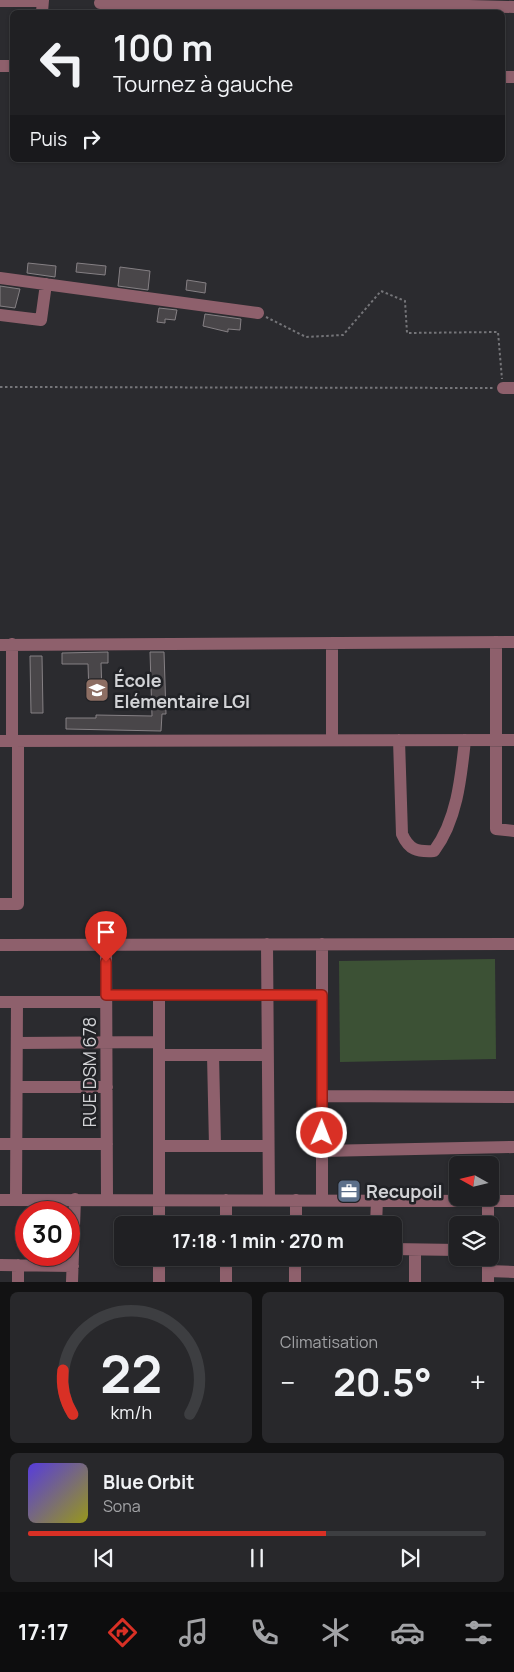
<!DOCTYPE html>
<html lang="fr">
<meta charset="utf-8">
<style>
body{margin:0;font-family:Manrope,sans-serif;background:#28282b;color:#f1f3f6;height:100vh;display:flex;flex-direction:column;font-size:19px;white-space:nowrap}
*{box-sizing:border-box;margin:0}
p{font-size:16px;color:#a2a3a6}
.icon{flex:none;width:28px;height:28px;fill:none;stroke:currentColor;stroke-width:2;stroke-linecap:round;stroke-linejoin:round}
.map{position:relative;height:1282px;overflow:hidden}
.panel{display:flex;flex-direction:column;gap:10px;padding:10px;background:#121213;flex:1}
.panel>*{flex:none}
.guide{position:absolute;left:10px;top:10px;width:495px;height:152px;border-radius:8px;box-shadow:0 1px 4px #0004,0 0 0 1px #3d3e41;background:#202023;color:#f1f3f6;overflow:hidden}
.needle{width:32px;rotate:278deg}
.buttons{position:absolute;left:449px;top:1156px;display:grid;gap:10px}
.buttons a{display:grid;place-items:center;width:50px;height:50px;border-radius:8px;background:#202023;box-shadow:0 1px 4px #0004,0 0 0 1px #3d3e41;font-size:25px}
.speed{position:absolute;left:15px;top:1201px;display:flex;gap:10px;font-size:25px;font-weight:700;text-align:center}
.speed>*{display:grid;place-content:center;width:65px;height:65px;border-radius:50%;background:#202023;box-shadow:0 1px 4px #0004,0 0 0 1px #3d3e41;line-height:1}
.speed .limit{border:8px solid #d22;background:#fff;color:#111}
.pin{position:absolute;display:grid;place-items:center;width:42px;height:42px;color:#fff;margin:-51px -21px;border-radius:50% 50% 50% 0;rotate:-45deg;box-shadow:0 0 5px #0007}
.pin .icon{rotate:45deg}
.me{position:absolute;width:55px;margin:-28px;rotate:1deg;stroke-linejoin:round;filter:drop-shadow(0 0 4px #0008)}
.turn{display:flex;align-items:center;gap:18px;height:105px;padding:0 20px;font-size:22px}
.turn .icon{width:65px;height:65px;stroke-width:2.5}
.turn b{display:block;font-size:35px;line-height:42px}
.then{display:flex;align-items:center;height:48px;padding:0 20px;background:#0003;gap:10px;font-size:19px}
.big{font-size:38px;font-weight:700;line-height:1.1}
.panel .card{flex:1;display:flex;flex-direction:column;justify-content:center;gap:8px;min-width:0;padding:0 18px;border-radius:8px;background:#28282b}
.panel .dial{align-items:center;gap:0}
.dial svg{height:130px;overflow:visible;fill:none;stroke:#3d3e41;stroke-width:7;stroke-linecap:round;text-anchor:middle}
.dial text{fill:#f1f3f6;stroke:none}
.song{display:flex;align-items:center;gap:15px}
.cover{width:60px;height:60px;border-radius:8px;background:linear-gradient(135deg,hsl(250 70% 55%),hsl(60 70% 35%))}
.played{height:5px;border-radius:2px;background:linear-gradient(90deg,#d93025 65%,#3d3e41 65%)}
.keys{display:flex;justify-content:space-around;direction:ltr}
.heat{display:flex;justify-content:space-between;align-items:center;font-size:28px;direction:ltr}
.panel .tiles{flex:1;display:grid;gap:10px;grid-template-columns:1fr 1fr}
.card:last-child{grid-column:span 2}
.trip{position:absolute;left:114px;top:1216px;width:288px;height:50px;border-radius:8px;background:#202023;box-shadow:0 1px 4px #0004,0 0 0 1px #3d3e41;font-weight:700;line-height:50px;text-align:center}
.dock{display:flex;height:80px;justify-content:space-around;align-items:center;background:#0d0d0e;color:#a2a3a6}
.dock .icon{width:35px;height:35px}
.dock .on{color:#d93025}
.dock b{font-size:22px;color:#f1f3f6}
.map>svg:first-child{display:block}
</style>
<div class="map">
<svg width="514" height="1282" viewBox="0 0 514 1282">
<rect width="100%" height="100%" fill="#2b2b2f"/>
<path fill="#3c5135" d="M 495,959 L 496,1059 L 340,1062 L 339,961 Z"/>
<path fill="#494649" stroke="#858084" d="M 28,263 L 56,266 L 55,277 L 27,273 Z
M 77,263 L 106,266 L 105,275 L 76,272 Z
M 120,267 L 150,271 L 148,290 L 118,286 Z
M 187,280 L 206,283 L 205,293 L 186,290 Z
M 0,286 L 20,289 L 15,308 L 0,306 Z
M 159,308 L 177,310 L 175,320 L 165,319 L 165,323 L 157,322 Z
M 205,314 L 241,319 L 240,330 L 228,329 L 228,332 L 203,326 Z
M 108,652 L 108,663 L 101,663 L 102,693 L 89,694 L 88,664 L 62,664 L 62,653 Z
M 150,652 L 164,652 L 166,714 L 162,714 L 161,731 L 66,729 L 66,718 L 96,718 L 96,715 L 152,716 Z
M 30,656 L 42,656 L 43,713 L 31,713 Z"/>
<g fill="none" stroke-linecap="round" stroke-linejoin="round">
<path stroke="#757579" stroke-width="2" stroke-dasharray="2.5 2.5" stroke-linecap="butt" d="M 266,317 L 306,337 L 343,335 L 381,291 L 405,301 L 407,333 L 498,332 L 502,379
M 0,387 L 493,388"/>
<path stroke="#8e606c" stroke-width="12" d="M 0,1 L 43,1
M 100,3 L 335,3 L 514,7
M 42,12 L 43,0
M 0,66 L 12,66
M 502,77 L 514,77
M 0,278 L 258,313
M 0,315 L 41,320 L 46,284
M 503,388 L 514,388
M 496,642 L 496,829 L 514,831
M 332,643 L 332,740
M 0,645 L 514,642
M 399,740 L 402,834 C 409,850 417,852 434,851 C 457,820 461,778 465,740
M 0,741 L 514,740
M 12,741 L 12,644
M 0,904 L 18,904 L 18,741
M 267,944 L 269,1200
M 0,945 L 514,944
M 106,945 L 107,1199
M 106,995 L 321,995
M 159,995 L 159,1225
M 0,1002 L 106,1002
M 17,1043 L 159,1042
M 159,1055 L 266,1055
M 213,1055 L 215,1146
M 18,1087 L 107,1087
M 322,1096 L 514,1097
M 0,1144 L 107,1144
M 159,1146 L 268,1146
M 321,1151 L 514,1147
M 0,1200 L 514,1201
M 16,1200 L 17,1002
M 322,1200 L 322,944
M 226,1225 L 226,1200
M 296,1225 L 296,1200
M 376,1225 L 377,1200
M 488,1225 L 488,1201
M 392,1249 L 458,1250
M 415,1250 L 415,1282
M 159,1258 L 159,1282
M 295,1258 L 295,1282
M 0,1265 L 73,1266
M 488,1271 L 514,1272
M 18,1282 L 18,1265
M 72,1282 L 75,1199
M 226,1282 L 226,1258
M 488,1282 L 488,1258"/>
</g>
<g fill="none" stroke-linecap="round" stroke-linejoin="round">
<g stroke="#8d1f18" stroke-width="12">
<path id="route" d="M 106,962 L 106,995 L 322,995 L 322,1133"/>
</g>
<use href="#route" stroke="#d93025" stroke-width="9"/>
</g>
<defs>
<g id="school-square" transform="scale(1.25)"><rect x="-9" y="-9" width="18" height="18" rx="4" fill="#8d6e63" stroke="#212226"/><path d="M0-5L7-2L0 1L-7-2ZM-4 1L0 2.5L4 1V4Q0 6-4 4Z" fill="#fff"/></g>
<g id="office-square" transform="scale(1.25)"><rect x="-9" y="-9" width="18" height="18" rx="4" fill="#5c6f8a" stroke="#212226"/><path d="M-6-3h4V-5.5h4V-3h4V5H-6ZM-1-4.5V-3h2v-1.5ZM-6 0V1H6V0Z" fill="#fff"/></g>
</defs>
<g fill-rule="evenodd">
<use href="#school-square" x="97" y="690"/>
<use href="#office-square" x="349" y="1191"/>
</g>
<g text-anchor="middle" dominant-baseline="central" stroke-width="5" stroke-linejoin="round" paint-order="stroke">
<g font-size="18" font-weight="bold" fill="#d2d3d6" stroke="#212226" text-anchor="start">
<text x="114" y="680">École<tspan x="114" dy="21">Elémentaire LGI</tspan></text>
<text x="366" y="1191">Recupoil</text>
</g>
<g font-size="18" fill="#d2d3d6" stroke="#212226">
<text transform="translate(89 1072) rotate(-90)">RUE DSM 678</text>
</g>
</g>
</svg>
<div class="buttons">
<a><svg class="needle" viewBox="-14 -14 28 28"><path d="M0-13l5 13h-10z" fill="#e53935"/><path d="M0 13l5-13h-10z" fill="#a2a3a6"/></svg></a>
<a><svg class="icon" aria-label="layers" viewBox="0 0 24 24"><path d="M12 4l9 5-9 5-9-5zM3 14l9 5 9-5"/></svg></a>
</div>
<div class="speed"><div class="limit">30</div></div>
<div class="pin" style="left:106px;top:962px;background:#d93025"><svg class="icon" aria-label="arrive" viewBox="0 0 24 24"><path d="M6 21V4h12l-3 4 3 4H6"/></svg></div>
<svg class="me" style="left:322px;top:1133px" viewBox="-20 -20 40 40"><circle r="17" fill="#d93025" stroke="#fff" stroke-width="3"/><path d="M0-11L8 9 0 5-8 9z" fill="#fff"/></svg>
<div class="trip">17:18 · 1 min · 270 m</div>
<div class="guide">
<div class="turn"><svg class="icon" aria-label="left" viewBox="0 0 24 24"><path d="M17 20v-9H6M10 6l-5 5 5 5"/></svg><div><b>100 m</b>Tournez à gauche</div></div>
<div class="then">Puis<svg class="icon" aria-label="right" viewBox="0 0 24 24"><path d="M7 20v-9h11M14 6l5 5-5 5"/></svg></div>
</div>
</div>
<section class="panel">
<div class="tiles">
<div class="card dial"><svg viewBox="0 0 100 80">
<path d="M14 69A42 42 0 1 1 86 69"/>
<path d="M14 69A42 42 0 0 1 8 42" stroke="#d93025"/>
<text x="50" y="56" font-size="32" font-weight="700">22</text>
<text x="50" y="72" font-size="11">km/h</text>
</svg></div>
<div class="card"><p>Climatisation</p>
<div class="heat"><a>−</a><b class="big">20.5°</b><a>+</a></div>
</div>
<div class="card">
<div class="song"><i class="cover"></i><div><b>Blue Orbit</b><p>Sona</p></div></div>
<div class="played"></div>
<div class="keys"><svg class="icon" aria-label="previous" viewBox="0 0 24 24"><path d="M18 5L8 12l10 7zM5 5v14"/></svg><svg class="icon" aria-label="pause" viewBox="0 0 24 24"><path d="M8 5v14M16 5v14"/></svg><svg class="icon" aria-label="next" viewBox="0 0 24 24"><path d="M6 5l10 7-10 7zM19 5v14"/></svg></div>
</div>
</div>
</section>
<nav class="dock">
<b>17:17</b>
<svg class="icon on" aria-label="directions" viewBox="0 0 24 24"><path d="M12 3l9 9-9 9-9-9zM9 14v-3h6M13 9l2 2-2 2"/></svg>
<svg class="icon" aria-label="music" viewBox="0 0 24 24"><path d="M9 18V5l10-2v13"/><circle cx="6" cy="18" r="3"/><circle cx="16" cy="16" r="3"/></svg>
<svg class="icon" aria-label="phone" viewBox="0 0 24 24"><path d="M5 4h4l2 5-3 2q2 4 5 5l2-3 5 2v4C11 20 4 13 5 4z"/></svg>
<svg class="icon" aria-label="climate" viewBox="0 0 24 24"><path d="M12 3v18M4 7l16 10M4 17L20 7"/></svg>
<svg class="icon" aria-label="car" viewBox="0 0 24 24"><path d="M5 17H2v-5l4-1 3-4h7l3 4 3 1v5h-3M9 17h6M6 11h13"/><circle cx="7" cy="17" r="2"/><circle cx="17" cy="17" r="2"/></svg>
<svg class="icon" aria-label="filters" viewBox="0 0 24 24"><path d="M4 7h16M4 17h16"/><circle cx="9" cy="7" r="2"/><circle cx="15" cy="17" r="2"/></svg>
</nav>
